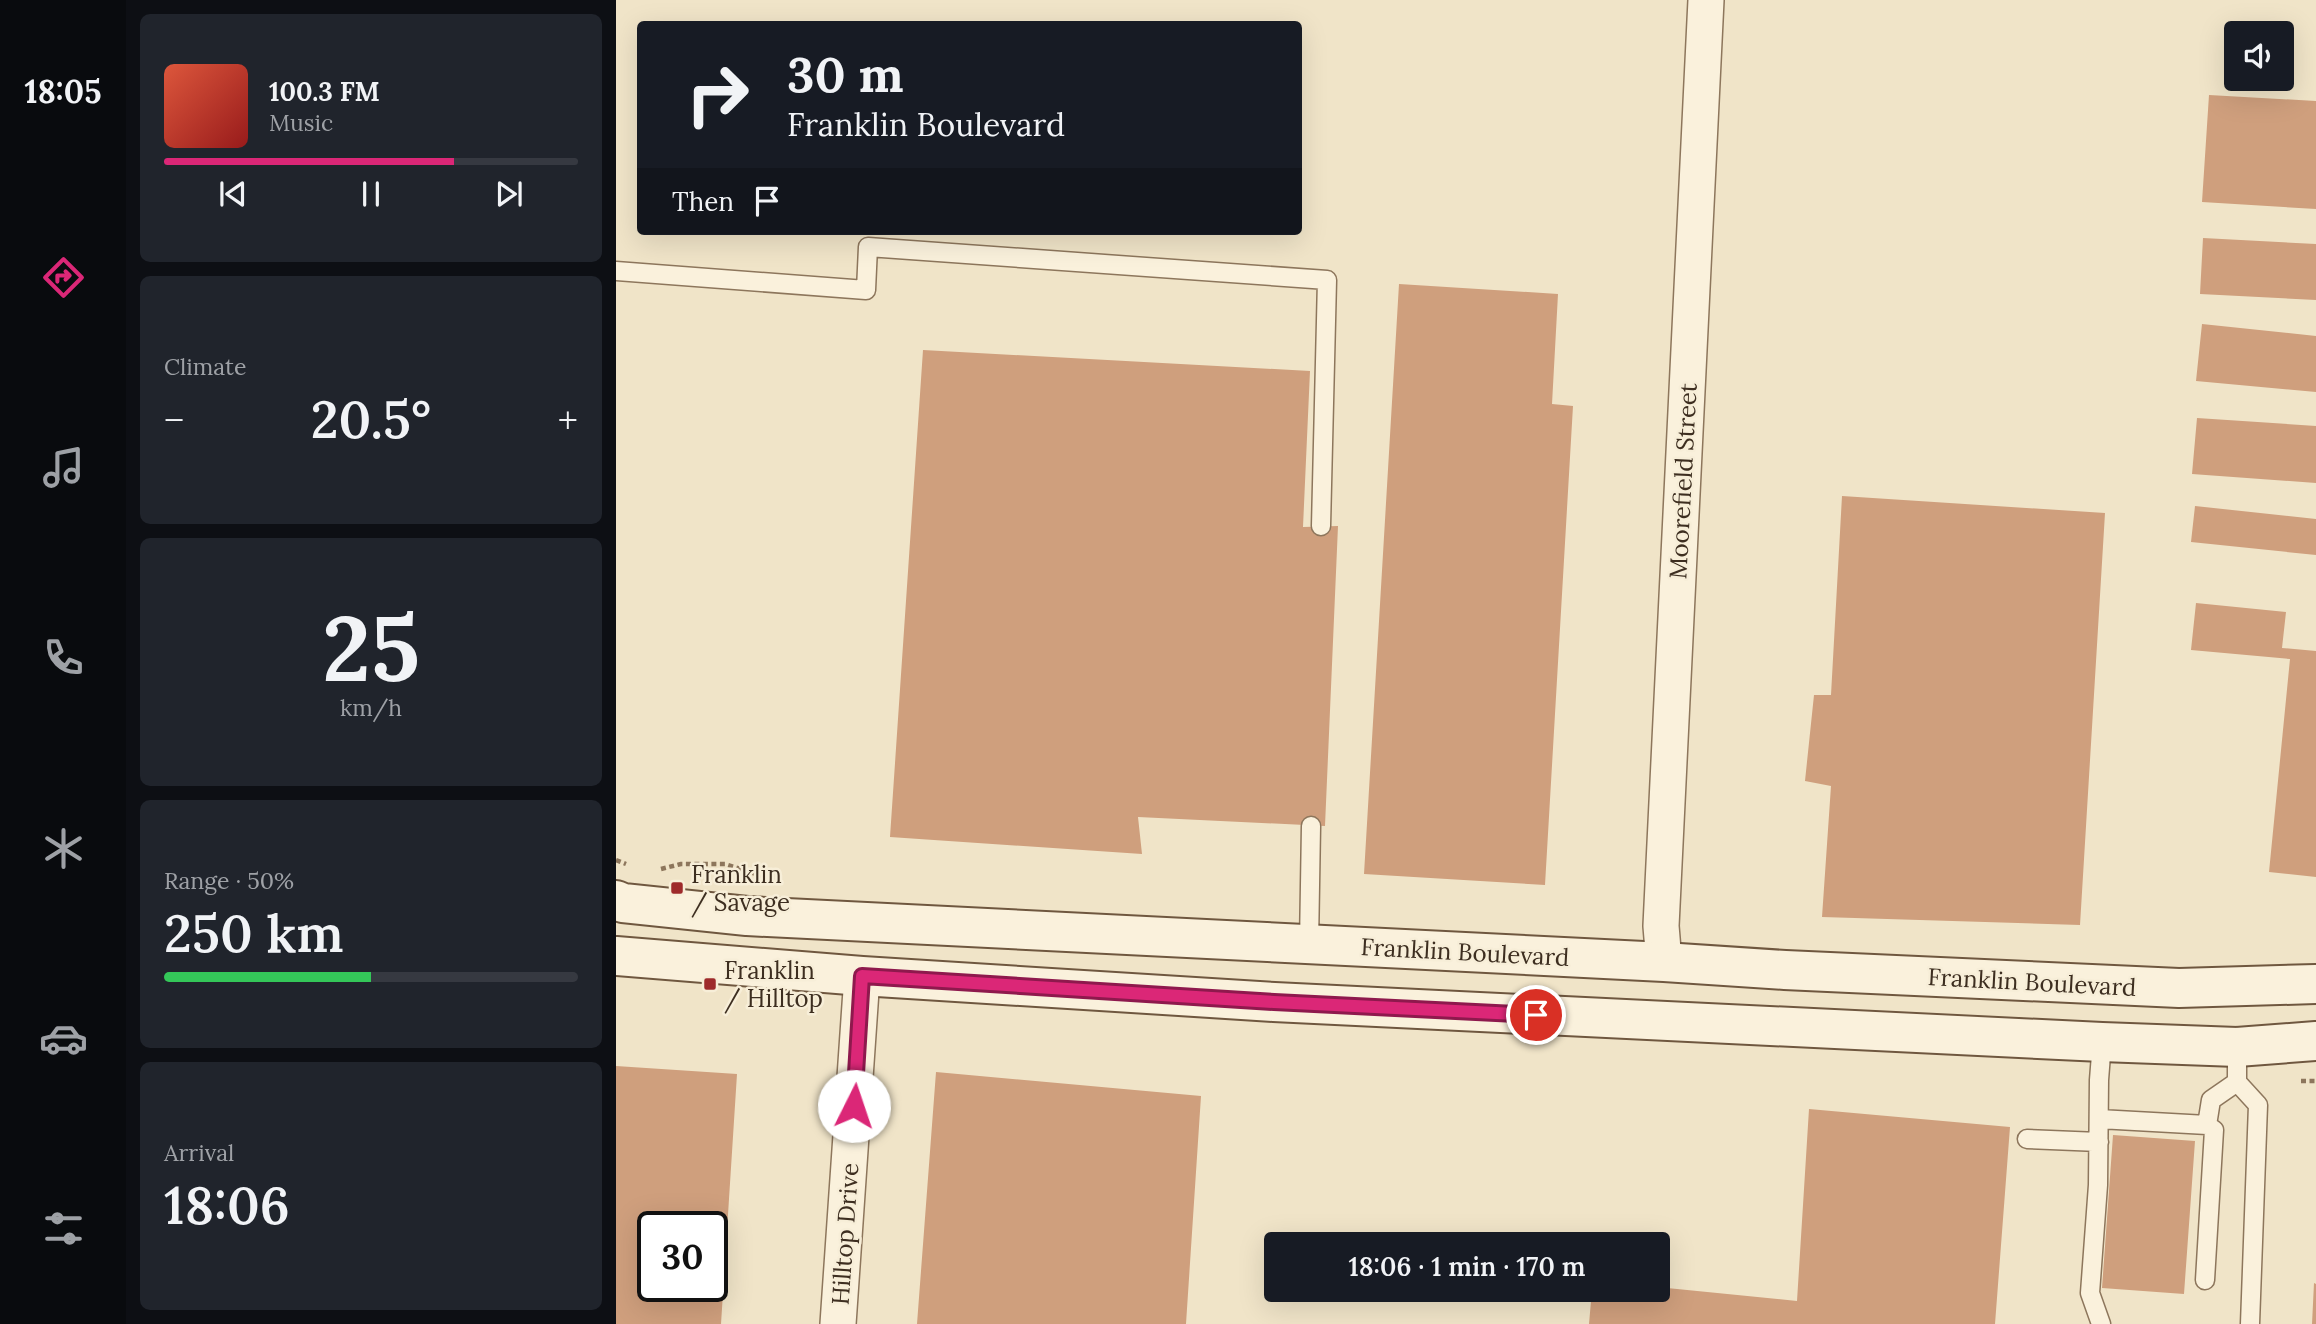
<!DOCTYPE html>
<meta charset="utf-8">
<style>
body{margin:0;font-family:Lora,serif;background:#20242c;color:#f1f3f6;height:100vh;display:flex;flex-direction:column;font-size:26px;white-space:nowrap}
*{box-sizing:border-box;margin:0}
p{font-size:23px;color:#9ea1a6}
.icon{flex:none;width:38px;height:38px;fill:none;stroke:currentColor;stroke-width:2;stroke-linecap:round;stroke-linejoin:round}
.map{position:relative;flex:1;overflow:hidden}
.panel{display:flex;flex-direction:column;gap:14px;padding:14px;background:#0d0f14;width:490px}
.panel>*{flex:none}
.banner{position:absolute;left:21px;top:21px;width:665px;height:214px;border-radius:7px;box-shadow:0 7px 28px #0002;background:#171b24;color:#f1f3f6;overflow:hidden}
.buttons{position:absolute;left:1608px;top:21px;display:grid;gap:14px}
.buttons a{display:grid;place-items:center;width:70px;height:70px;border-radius:7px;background:#171b24;box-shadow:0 7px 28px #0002;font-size:35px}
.speed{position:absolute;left:21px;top:1211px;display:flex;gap:14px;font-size:35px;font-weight:700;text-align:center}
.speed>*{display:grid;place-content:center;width:91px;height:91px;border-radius:50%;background:#171b24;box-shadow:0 7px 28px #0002;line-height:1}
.speed .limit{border:4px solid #111;border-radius:10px;background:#fff;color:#111}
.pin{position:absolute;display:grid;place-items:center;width:60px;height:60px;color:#fff;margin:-30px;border:4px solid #fff;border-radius:50%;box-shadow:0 2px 7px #0007}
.me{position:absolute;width:77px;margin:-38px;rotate:4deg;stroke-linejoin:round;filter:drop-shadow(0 0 5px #0008)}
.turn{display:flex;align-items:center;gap:24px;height:147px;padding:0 35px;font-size:32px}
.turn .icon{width:91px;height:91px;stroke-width:2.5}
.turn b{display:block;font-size:49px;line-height:60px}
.then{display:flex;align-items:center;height:66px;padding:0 35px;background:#0003;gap:14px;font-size:26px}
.big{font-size:52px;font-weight:600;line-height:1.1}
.panel .widget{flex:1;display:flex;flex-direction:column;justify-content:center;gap:10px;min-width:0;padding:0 24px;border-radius:10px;background:#20242c}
.panel .dial{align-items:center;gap:0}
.dial b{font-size:91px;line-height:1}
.song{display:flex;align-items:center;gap:21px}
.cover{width:84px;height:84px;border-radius:10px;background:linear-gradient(135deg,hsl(10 70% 55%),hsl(0 70% 35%))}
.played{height:7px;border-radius:4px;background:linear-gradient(90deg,#db2777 70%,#363941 70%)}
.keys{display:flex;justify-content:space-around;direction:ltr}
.heat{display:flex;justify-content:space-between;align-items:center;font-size:38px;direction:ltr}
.charge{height:10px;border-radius:5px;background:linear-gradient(90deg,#34c759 50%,#363941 0)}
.trip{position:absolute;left:648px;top:1232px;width:406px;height:70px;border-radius:7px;background:#171b24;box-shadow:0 7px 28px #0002;font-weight:600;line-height:70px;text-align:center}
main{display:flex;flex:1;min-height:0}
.menu{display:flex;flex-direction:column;width:126px;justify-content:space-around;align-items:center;background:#090b0e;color:#9ea1a6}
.menu .icon{width:49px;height:49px}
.menu .current{color:#db2777}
.menu b{font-size:32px;color:#f1f3f6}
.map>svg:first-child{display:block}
</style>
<main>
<nav class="menu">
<b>18:05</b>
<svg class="icon current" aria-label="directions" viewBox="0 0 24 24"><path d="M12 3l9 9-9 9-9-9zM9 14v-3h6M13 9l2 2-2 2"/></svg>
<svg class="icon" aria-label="music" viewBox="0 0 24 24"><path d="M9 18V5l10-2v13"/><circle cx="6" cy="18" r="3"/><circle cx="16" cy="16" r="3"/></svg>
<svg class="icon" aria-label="phone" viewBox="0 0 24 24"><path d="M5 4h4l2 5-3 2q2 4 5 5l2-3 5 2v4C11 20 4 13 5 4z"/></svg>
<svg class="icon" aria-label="climate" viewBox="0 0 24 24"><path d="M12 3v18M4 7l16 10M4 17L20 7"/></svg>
<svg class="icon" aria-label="car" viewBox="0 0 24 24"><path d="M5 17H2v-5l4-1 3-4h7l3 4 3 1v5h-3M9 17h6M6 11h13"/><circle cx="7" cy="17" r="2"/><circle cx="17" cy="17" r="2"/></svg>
<svg class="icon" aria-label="filters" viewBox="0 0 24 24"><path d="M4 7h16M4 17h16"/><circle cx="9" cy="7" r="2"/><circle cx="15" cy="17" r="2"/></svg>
</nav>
<section class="panel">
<div class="widget">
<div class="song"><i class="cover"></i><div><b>100.3 FM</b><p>Music</p></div></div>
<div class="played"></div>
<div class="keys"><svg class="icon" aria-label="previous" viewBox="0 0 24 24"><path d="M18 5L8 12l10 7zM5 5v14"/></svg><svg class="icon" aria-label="pause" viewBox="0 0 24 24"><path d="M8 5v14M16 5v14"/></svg><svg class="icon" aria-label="next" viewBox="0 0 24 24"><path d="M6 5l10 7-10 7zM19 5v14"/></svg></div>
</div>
<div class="widget"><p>Climate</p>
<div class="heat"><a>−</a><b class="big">20.5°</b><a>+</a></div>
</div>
<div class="widget dial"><b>25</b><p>km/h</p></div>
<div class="widget"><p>Range · 50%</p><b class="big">250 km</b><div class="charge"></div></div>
<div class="widget"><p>Arrival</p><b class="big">18:06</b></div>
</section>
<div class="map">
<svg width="1700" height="1324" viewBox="0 0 1700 1324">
<rect width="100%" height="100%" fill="#f0e4c8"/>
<path fill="#cf9f7d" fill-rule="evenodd" d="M 1593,95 L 1700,101 L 1700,209 L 1586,202 Z
M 1587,238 L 1700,244 L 1700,300 L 1584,294 Z
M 783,284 L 942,294 L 936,404 L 957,406 L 929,885 L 748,874 Z
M 1586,324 L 1700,336 L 1700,392 L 1580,381 Z
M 307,350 L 694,371 L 687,527 L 722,526 L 709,826 L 522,817 L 526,854 L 274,837 Z
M 1581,418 L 1700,426 L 1700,483 L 1576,474 Z
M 1226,496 L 1489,513 L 1464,925 L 1206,917 L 1215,786 L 1189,781 L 1198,695 L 1215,695 Z
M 1579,506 L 1700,519 L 1700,555 L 1575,542 Z
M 1580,603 L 1670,612 L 1666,648 L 1700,651 L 1700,877 L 1653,872 L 1674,659 L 1575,650 Z
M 0,1066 L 121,1074 L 105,1324 L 0,1324 ZM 37,1227 L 96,1227 L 96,1286 L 37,1286 Z
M 320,1072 L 585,1096 L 570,1324 L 301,1324 Z
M 1193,1109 L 1394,1127 L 1379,1324 L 973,1324 L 976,1290 L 1041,1290 L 1041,1287 L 1181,1301 Z
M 1497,1135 L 1579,1141 L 1568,1294 L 1486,1288 Z
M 1698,1283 L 1700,1284 L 1700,1324 L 1696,1324 Z"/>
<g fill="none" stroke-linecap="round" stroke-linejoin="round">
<g stroke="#8d765c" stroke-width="21">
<path id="lane" d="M 0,271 L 250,290 L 252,247 L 711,280 L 705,526
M 693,944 L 695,826
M 1621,1082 L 1642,1105 L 1634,1324
M 1483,1119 L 1591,1125 L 1598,1130 L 1589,1280
M 1591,1125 L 1595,1100 L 1621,1082 L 1621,1047
M 1411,1139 L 1483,1142
M 1485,1324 L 1474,1293 L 1482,1185 L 1483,1080 L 1486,1042"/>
</g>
<g stroke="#8d765c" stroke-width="38">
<path id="street" d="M 1048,962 L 1045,926 L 1090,0
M 222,1324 L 246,976"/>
</g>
<g stroke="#6f573f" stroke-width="42">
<path id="secondary" d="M 0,900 L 7,903 L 131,916 L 1048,962 L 1169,970 L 1563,988 L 1700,984
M 0,956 L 246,976 L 658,1002 L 1486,1042 L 1621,1047 L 1700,1041"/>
</g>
<path stroke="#8d765c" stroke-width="4.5" stroke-dasharray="5 3.5" stroke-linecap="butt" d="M 0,860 L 10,864
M 45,869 L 65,864 L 109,864 L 156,879
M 1685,1081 L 1700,1081"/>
<use href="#lane" stroke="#faf1dc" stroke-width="18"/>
<use href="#street" stroke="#faf1dc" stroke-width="35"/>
<use href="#secondary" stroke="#faf1dc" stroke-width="38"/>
</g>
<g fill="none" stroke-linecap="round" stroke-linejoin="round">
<g stroke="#8e194d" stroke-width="18">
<path id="route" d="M 238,1106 L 246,976 L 658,1002 L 920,1015"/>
</g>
<use href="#route" stroke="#db2777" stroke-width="12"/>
</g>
<g fill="#9e2a2b" stroke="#f7eed8" stroke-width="2.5">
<rect x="54" y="881" width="14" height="14" rx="3.5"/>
<rect x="87" y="977" width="14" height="14" rx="3.5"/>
</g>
<g text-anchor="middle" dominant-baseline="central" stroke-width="5" stroke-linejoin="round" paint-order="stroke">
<g font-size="24" fill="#3d2e20" stroke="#f7eed8">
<text transform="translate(1067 481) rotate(-87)">Moorefield Street</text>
<text transform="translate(849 952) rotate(3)">Franklin Boulevard</text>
<text transform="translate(1416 982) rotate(3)">Franklin Boulevard</text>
<text transform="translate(229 1234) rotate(-86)">Hilltop Drive</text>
</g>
<g font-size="24" fill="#3d2e20" stroke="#f7eed8" text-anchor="start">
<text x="75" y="874">Franklin<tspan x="75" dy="28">/ Savage</tspan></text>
<text x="108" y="970">Franklin<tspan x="108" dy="28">/ Hilltop</tspan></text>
</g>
</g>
</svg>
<div class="buttons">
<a><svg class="icon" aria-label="sound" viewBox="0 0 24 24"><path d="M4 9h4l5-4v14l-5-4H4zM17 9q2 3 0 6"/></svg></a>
</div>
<div class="speed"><div class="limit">30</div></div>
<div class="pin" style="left:920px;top:1015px;background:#d93025"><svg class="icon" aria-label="arrive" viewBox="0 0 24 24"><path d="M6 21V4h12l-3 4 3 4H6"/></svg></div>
<svg class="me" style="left:238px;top:1106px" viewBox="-20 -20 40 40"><circle r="19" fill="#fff"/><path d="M0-13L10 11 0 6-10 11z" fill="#db2777"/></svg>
<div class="trip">18:06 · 1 min · 170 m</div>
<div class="banner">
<div class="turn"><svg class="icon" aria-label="right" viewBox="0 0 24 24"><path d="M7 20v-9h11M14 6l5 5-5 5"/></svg><div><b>30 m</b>Franklin Boulevard</div></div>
<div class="then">Then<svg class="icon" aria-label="arrive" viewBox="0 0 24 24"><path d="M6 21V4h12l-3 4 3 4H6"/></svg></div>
</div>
</div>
</main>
